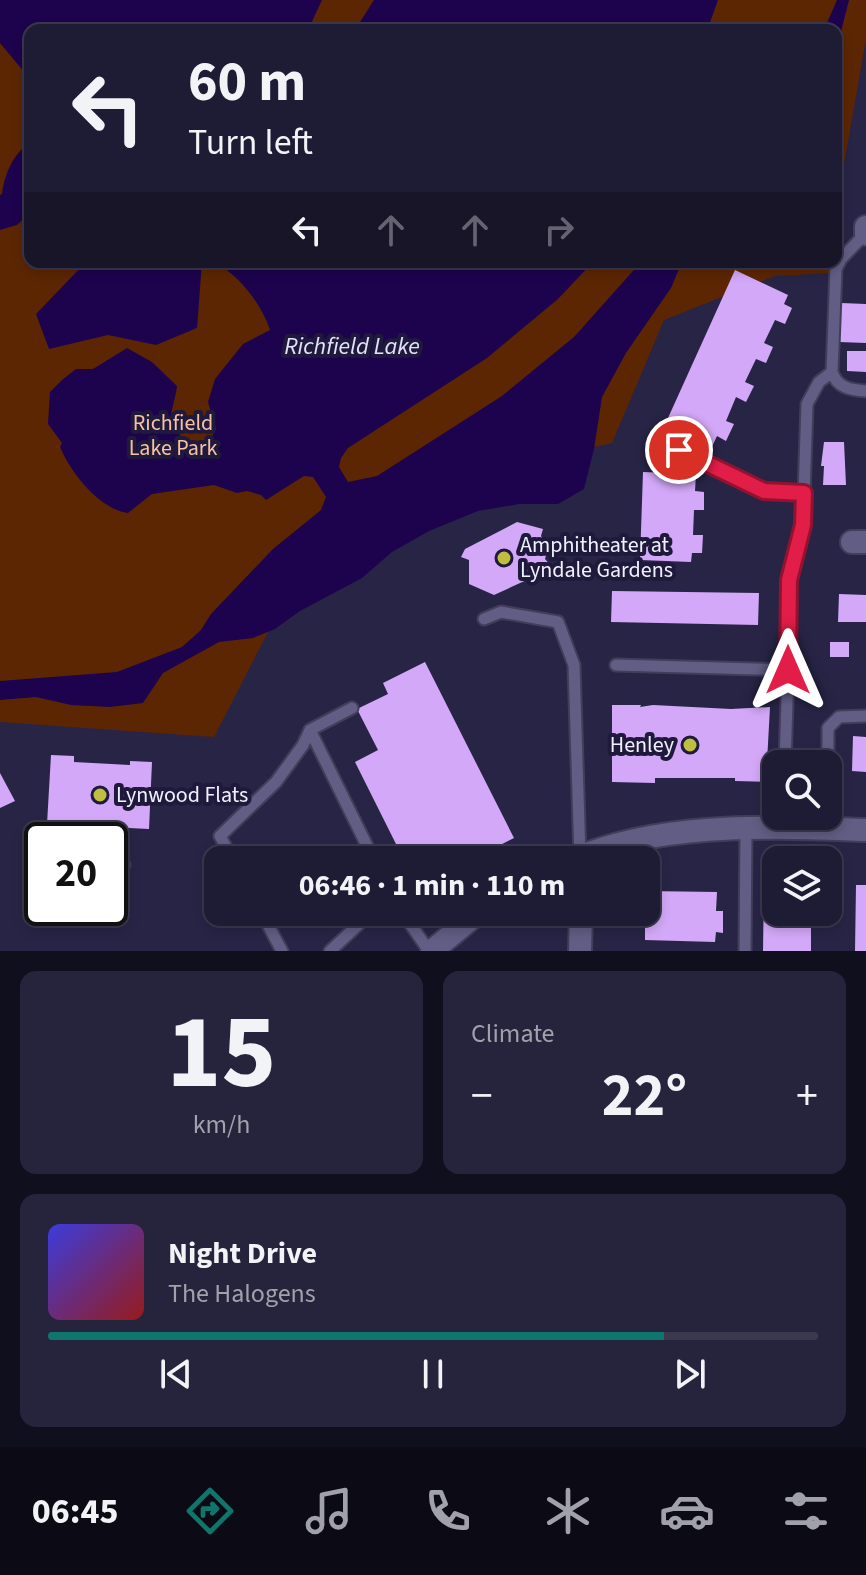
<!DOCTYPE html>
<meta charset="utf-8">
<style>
body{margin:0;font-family:"Source Sans 3",sans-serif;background:#26243c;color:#f1f3f6;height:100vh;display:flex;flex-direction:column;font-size:30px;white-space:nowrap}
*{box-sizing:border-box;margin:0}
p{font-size:26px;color:#a1a1ac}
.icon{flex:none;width:44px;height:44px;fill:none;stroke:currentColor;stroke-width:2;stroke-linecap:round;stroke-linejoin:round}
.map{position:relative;height:951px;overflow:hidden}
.panel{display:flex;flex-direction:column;gap:20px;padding:20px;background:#100f1d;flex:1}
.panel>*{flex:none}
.guide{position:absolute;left:24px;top:24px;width:818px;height:244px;border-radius:16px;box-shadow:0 4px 12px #0003,0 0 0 2px #3c394f;background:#1e1b34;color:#f1f3f6;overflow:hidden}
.buttons{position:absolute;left:762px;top:750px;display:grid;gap:16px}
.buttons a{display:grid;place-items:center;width:80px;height:80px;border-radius:16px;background:#1e1b34;box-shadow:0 4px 12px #0003,0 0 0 2px #3c394f;font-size:40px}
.speed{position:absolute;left:24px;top:822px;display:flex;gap:16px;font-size:40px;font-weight:700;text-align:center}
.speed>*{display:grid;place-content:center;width:104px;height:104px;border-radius:50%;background:#1e1b34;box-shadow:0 4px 12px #0003,0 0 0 2px #3c394f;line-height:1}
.speed .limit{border:4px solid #111;border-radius:12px;background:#fff;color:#111}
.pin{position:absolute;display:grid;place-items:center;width:68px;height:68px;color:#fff;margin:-34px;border:4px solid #fff;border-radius:50%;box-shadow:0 2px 8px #0007}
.me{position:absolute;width:88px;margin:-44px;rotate:0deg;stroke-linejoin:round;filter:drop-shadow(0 0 6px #0008)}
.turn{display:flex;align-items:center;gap:28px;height:168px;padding:0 32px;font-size:36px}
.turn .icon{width:104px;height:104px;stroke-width:2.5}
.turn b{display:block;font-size:56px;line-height:68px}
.lanes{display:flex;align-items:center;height:76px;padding:0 32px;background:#0003;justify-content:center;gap:40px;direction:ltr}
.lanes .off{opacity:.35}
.big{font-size:60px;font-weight:700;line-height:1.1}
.panel .widget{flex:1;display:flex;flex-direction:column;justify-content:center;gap:12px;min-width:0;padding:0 28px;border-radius:16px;background:#26243c}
.panel .dial{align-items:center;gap:0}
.dial b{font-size:104px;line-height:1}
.song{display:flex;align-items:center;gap:24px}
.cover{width:96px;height:96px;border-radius:12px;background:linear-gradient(135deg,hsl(240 70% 55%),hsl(0 70% 35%))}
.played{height:8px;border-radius:4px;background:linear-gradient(90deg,#0f766e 80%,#3c394f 80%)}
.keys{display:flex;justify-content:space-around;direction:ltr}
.heat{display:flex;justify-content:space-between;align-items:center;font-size:44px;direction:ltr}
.panel .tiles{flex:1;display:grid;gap:20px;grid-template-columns:1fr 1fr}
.widget:last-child{grid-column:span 2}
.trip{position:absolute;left:204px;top:846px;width:456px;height:80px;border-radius:16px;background:#1e1b34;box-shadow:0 4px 12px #0003,0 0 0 2px #3c394f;font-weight:700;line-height:80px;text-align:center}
.tabs{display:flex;height:128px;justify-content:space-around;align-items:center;background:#0c0b15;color:#a1a1ac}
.tabs .icon{width:56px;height:56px}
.tabs .active{color:#0f766e}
.tabs b{font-size:36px;color:#f1f3f6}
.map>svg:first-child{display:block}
</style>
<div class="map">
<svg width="866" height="951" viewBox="0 0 866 951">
<rect width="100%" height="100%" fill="#282446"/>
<path fill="#5c2603" d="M 0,0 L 866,0 L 866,39 L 836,210 L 836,30 L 30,30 L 30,262 L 830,262 L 830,273 L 775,276 L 664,320 L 612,443 L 333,506 L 214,737 L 0,722 Z"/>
<path fill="#1d034e" d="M 0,0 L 322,0 L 308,30 L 30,30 L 30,79 L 0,43 Z
M 374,0 L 718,0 L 709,25 L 710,30 L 355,30 Z
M 837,0 L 849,0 L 836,51 L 836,30 L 824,30 Z
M 30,142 L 30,213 L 17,225 L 0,230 L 0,195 L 2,194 C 5,173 12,156 30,142 Z
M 86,262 L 202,262 L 197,328 L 156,345 L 108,335 L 49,349 L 36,314 Z
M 214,262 L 593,262 L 558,299 L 487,358 L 348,448 L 341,458 L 339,467 L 348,482 L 377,476 L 502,396 L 574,337 L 641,262 L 682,262 L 671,288 L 626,353 L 602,397 L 594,449 L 584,489 L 558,504 L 519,504 L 478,511 L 429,531 L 392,552 L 362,578 L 300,611 L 275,629 L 253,638 L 219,642 L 163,673 L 143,703 L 110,707 L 71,705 L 36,697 L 0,700 L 0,681 L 117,672 L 182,647 L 201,630 L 211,614 L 273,549 L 321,510 L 326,497 L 313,477 L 304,476 L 266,500 L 261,495 L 247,491 L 237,493 L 214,485 L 152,494 L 128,513 C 99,509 71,473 60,447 L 62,443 L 48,424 L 50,392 L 62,380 L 76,369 L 93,369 L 127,348 L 152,362 L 177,386 C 176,395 171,412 171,417 C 171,436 193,445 209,441 L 216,429 L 208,402 L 215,379 L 243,344 L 270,330 C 261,303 239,275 214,262 Z"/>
<path fill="#d3a8f8" d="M 735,270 L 788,295 L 784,304 L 792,308 L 785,324 L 775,320 L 764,343 L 773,347 L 766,363 L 756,359 L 745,382 L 754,386 L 746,402 L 736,397 L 726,421 L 734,424 L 726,441 L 717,436 L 710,451 L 663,429 Z
M 841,303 L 866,304 L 866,343 L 839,342 Z
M 847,351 L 866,351 L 866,372 L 847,371 Z
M 824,442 L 844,442 L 846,485 L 823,485 L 824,466 L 821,466 Z
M 643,472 L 696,474 L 695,491 L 704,492 L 704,510 L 694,510 L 693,535 L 703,535 L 702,553 L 692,553 L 691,562 L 640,560 Z
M 517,522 L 543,529 L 541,536 L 548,548 L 545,559 L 553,568 L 494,595 L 469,584 L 469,560 L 461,557 L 465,549 Z
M 612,591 L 759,593 L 758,625 L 611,622 Z
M 839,594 L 866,595 L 866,622 L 838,622 Z
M 830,642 L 849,642 L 849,657 L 830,657 Z
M 425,662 L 514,838 L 471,860 L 404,860 L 355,762 L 378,750 L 357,709 L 388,694 L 383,683 Z
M 612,705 L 641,705 L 640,707 L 653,705 L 731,709 L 770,707 L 767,762 L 769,761 L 769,782 L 735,781 L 735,778 L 655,778 L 655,783 L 612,782 Z
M 853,736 L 866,737 L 866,772 L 852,771 Z
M 51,755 L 74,756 L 74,762 L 130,765 L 130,761 L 152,762 L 149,829 L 47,824 Z
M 0,773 L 15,801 L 0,808 Z
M 764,884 L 776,884 L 776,912 L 811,912 L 811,951 L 763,951 Z
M 856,885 L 866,885 L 866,951 L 855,951 Z
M 646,891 L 717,892 L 716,911 L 723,911 L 723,933 L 716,932 L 715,942 L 645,940 L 645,921 L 635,921 L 636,912 L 646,912 Z"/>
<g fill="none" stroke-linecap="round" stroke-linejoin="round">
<g stroke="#433d59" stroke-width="15">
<path id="service" d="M 865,234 L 841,259 L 836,269 L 832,372 C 837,388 851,390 866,391
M 679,450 L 764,491 L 804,493
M 484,619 L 501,612 L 558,622 L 574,665 L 580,857
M 616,665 L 788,670 L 789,580 L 803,525 L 807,404 L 819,382 L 832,372
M 310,730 L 374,860
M 785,764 L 788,670
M 828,764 L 828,728 L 839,717 L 866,716
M 828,774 L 829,829
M 83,840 L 92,834 L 110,838 L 124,865
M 233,860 L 220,836 L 276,782 L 303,745 L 310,730 L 352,708
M 261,912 L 282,951
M 402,912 L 429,951
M 330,951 L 372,912
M 745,951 L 746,828"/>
</g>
<g stroke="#433d59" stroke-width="26">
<path id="minor" d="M 866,227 L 866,234
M 852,542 L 866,542
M 580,951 L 581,912"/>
</g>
<g stroke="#433d59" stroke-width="26">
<path id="secondary" d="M 572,860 C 662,821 771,827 866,830
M 432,951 L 479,912"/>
</g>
<use href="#service" stroke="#615d84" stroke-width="11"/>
<use href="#minor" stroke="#615d84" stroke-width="22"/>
<use href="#secondary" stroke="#615d84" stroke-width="22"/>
</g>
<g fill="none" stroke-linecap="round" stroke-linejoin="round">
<g stroke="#92132f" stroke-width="20">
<path id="route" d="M 679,450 L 764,491 L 804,493 L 803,525 L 789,580 L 788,670"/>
</g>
<use href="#route" stroke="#e11d48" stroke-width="14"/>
</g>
<g fill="#c0be40" stroke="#1f1a3b" stroke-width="3">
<circle cx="504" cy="558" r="8"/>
<circle cx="690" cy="745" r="8"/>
<circle cx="100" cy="795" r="8"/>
</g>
<g text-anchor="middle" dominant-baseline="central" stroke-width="8" stroke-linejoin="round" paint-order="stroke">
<g font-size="22" fill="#f7c1a6" stroke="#1f1a3b">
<text x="173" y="423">Richfield<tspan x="173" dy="25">Lake Park</tspan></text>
</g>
<g font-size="22" fill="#f1f0fe" stroke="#1f1a3b" text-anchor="start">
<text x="520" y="545">Amphitheater at<tspan x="520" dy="25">Lyndale Gardens</tspan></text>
<text x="674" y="745" text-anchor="end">Henley</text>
<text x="116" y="795">Lynwood Flats</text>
</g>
<g font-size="24" font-style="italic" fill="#e3e1fc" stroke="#1f1a3b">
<text x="352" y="346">Richfield Lake</text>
</g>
</g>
</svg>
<div class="buttons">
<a><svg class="icon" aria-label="search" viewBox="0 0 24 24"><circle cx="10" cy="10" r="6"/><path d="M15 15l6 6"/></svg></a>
<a><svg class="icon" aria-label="layers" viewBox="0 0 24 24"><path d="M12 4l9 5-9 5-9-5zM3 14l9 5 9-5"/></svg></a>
</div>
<div class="speed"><div class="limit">20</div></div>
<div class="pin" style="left:679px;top:450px;background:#d93025"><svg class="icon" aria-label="arrive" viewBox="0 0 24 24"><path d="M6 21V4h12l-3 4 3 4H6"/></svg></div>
<svg class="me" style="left:788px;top:670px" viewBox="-20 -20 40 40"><path d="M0-17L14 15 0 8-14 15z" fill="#e11d48" stroke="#fff" stroke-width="4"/></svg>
<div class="trip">06:46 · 1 min · 110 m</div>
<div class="guide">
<div class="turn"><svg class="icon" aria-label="left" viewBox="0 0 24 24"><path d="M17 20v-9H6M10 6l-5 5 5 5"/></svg><div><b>60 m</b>Turn left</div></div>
<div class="lanes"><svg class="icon" aria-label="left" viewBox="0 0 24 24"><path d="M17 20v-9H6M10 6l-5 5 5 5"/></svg><svg class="icon off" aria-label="ahead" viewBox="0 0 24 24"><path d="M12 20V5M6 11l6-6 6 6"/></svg><svg class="icon off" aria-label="ahead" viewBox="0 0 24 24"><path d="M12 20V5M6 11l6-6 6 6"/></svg><svg class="icon off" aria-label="right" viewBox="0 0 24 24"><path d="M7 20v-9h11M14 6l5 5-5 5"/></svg></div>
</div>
</div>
<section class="panel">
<div class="tiles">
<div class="widget dial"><b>15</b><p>km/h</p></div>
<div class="widget"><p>Climate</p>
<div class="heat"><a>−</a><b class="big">22°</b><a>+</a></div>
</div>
<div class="widget">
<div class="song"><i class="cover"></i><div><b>Night Drive</b><p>The Halogens</p></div></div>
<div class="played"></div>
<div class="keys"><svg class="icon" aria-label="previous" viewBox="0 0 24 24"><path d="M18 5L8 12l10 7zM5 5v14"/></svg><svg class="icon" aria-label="pause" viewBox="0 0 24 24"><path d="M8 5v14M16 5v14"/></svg><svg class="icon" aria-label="next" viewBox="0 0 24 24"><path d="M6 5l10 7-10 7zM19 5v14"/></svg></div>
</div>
</div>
</section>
<nav class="tabs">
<b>06:45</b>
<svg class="icon active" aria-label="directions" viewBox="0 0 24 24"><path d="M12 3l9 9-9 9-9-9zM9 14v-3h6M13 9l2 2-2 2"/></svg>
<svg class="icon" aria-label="music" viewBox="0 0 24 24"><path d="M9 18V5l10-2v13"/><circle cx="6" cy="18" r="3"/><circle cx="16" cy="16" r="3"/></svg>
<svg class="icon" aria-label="phone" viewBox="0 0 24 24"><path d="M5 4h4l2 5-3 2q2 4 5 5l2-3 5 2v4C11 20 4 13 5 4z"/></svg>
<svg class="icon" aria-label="climate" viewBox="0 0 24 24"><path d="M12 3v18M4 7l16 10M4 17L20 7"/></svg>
<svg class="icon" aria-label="car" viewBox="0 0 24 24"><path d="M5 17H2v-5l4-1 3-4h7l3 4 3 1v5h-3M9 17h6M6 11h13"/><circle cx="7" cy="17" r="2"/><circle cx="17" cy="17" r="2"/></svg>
<svg class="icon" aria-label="filters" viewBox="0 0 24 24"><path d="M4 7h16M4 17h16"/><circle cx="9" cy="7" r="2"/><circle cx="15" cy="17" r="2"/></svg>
</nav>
